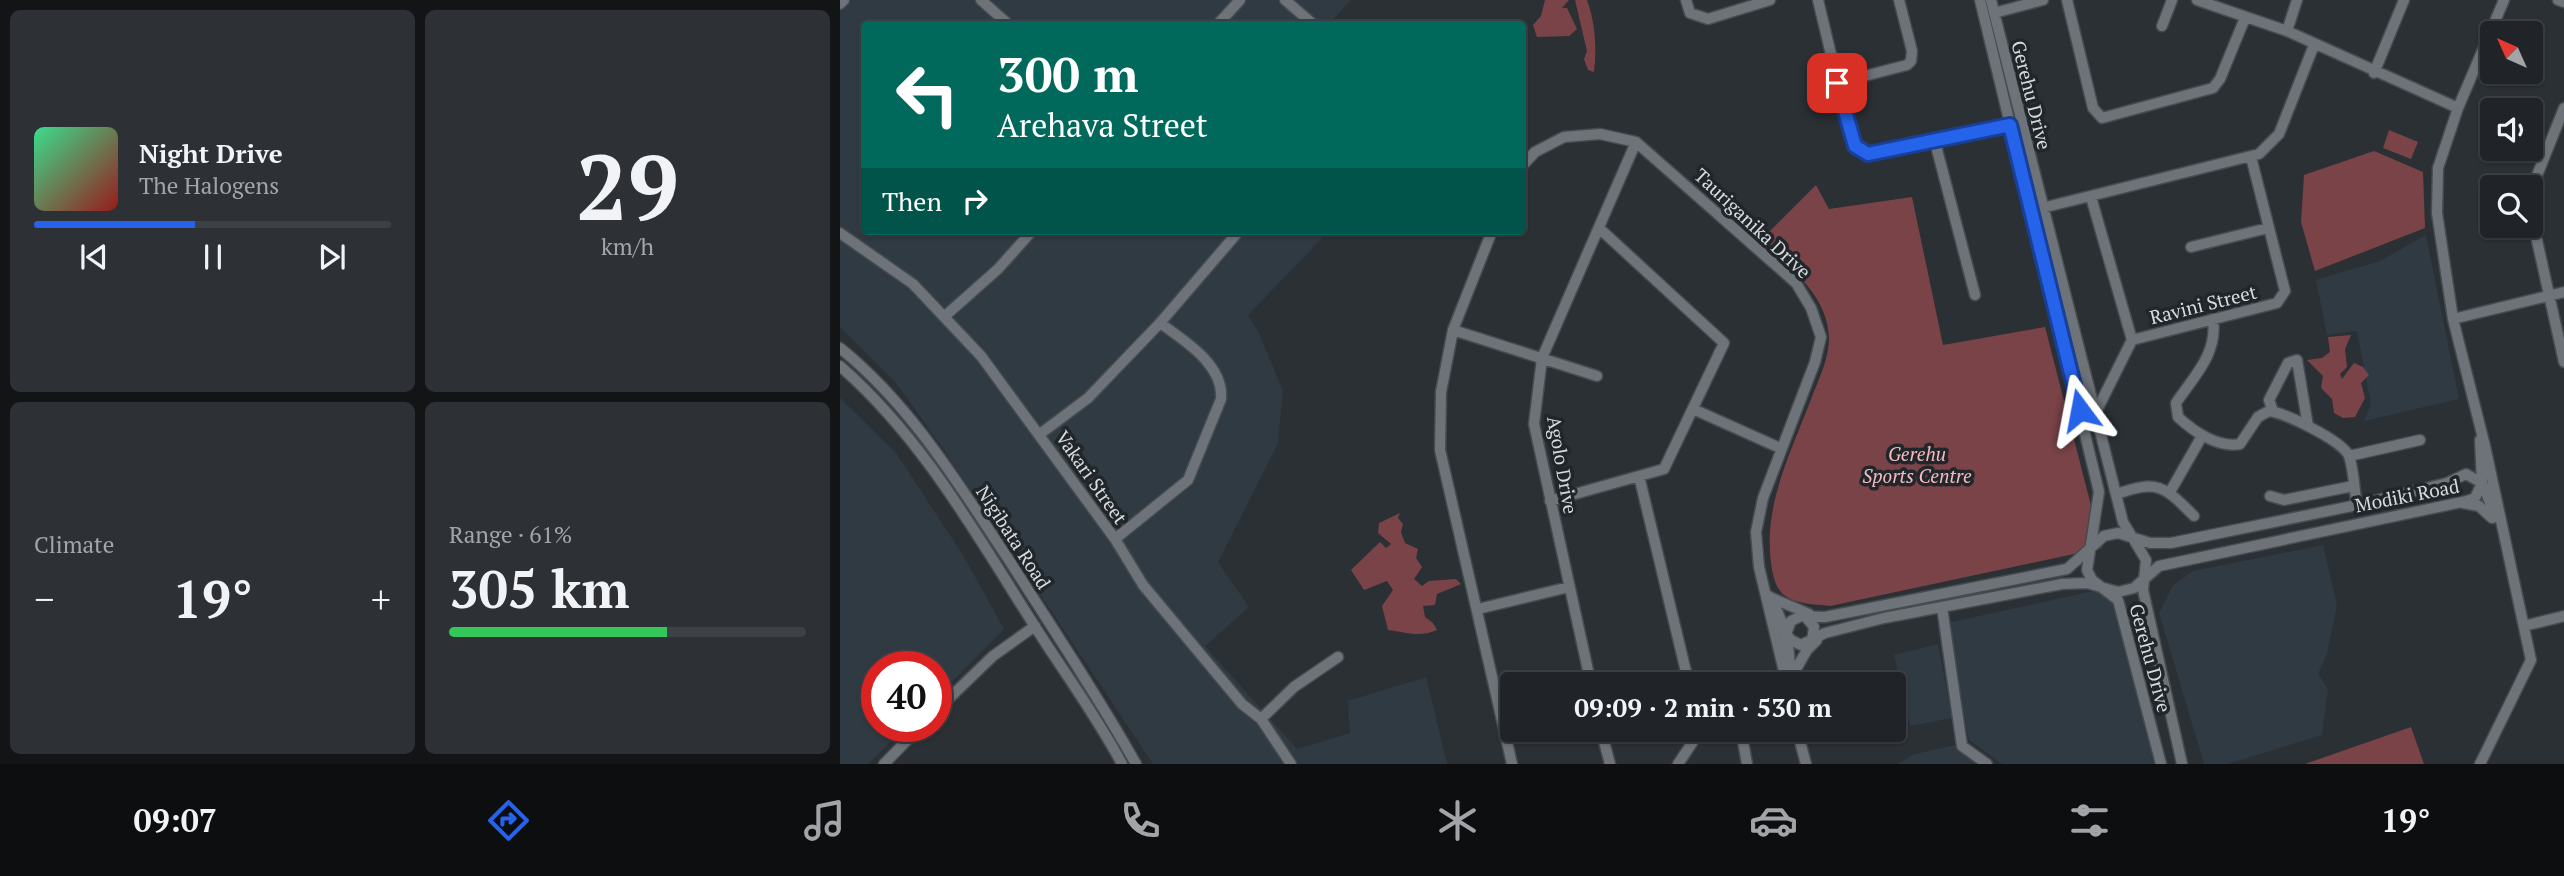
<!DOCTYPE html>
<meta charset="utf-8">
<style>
body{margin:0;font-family:"PT Serif",serif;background:#2d3034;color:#f1f3f6;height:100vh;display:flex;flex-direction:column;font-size:26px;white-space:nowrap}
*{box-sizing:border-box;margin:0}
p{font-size:23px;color:#a2a4a8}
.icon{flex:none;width:38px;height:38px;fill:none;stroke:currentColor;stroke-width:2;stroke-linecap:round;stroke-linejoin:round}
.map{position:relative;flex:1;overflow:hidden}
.panel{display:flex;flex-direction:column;gap:10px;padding:10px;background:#121416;width:840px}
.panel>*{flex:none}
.hud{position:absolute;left:21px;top:21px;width:665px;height:214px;border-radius:7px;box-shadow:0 2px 5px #0004,0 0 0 2px #3d4145;background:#00695c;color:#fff;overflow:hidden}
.needle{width:46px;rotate:315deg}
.controls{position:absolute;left:1640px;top:21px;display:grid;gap:14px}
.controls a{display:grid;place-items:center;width:63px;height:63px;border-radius:7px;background:#202428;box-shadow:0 2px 5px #0004,0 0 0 2px #3d4145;font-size:35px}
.speed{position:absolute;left:21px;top:651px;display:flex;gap:14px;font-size:35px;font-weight:700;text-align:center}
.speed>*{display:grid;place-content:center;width:91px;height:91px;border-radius:50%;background:#202428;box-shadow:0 2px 5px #0004,0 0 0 2px #3d4145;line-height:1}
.speed .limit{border:10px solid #d22;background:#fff;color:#111}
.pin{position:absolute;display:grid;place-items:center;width:60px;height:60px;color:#fff;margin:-30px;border-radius:14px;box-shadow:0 4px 10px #0006}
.me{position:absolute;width:77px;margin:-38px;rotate:347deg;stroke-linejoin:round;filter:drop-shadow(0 0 5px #0008)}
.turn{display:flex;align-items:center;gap:24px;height:147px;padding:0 21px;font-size:32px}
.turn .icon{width:91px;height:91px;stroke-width:2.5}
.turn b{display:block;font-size:49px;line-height:60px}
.then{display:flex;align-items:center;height:66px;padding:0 21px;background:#0003;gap:14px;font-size:26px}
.big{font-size:52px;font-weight:700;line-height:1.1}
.panel .tile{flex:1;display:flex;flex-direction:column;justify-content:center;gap:10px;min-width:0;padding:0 24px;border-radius:10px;background:#2d3034}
.panel .dial{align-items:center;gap:0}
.dial b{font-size:91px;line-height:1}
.song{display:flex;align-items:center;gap:21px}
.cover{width:84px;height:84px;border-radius:10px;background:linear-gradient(135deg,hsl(150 70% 55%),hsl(0 70% 35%))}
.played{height:7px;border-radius:4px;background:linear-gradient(90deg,#2563eb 45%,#3d4145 45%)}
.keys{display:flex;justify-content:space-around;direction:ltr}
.heat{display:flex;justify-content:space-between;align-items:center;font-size:38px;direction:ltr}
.charge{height:10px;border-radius:5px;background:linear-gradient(90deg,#34c759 61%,#3d4145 0)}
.panel .tiles{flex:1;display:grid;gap:10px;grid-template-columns:repeat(2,1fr)}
.trip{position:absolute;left:660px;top:672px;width:406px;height:70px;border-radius:7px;background:#202428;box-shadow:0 2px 5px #0004,0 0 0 2px #3d4145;font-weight:700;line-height:70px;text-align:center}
.dock{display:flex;height:112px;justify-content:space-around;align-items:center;background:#0d0e10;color:#a2a4a8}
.dock .icon{width:49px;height:49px}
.dock .on{color:#2563eb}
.dock b{font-size:32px;color:#f1f3f6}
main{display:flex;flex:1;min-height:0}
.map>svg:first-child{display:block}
</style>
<main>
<section class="panel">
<div class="tiles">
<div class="tile">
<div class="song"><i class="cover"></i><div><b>Night Drive</b><p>The Halogens</p></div></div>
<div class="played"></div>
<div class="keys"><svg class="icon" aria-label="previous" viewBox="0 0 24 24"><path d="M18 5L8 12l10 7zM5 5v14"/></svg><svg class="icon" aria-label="pause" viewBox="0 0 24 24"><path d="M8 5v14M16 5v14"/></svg><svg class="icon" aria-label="next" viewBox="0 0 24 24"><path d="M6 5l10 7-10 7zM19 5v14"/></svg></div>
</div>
<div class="tile dial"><b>29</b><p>km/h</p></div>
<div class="tile"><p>Climate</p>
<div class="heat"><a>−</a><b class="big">19°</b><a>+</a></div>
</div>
<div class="tile"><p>Range · 61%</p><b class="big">305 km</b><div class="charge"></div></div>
</div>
</section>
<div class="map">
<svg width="1724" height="764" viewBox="0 0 1724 764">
<rect width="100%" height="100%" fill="#2b3035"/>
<path fill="#2f3a42" d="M 12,0 L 511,0 L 489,24 L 24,24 L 24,231 L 489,231 L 408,315 L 418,331 L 443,391 L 438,443 L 378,562 L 409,607 L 365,646 L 457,749 L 510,733 L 508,701 L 586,677 L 607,764 L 313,764 L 100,444 L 55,382 L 0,327 L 0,11 Z
M 1586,235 L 1619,399 L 1524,421 L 1531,404 L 1517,331 L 1487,335 L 1476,280 L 1540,261 Z
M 0,398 L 56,453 L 123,555 L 164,629 L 96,698 L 96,667 L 37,667 L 37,726 L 67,726 L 28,764 L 0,764 Z
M 1483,545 L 1497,605 L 1487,654 L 1478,674 L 1488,689 L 1482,735 L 1387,764 L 1364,764 L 1319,613 L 1333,585 L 1353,571 Z
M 1272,587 L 1315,764 L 1162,764 L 1129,740 L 1107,623 Z
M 1098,644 L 1112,718 L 1070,726 L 1054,655 Z
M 1116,745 L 1142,764 L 1057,764 L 1075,754 Z"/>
<path fill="#7a4348" d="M 705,0 L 729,0 L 722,8 L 727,8 L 737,29 L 729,36 L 697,37 L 693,25 L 701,16 Z
M 735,0 L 747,0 C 755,22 757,48 754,72 L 748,70 L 744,59 L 747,51 Z
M 1549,130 L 1578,142 L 1571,159 L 1543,148 Z
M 1534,151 L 1583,172 L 1585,228 L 1475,271 L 1461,222 L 1464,175 Z
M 976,185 L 989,209 L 1072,197 L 1103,345 L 1205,327 L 1262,548 L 990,606 C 974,604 958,605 944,595 C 935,588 932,572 931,562 C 923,503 953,448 973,394 C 980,377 989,357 989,338 C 988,295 949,266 921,240 Z
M 1511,335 L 1505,349 L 1507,367 L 1500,374 L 1502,379 L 1514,363 L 1523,367 L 1529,375 L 1521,383 L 1525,398 L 1515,417 L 1503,418 L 1494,413 L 1492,399 L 1481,388 L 1483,376 L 1467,360 L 1482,358 L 1490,352 L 1488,337 Z
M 560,513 L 558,518 L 563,524 L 561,532 L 565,543 L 578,549 L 576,558 L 582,567 L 574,579 L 582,586 L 589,581 L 616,579 L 621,584 L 597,594 L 595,605 L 583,606 L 585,617 L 593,623 L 597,630 C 578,638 566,632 548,630 L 542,606 L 553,590 L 547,581 L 524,590 L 511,570 L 540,542 L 546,548 L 551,544 L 538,533 L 539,523 Z
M 1571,727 L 1584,764 L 1465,764 Z"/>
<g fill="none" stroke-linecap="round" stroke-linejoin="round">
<g stroke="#464b4e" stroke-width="13">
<path id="minor" d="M 141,0 L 168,24
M 445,0 L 473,24
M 846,0 L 850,13 L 868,19 L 930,0
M 978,0 L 1010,134 L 1018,150 L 1036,154 L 1170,125
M 1140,0 L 1259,492 L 1247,570 L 1252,580 L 1278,600 L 1321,764
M 1151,0 L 1283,522 L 1306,560 L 1303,590 L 1342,764
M 1227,0 L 1253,108 L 1262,118 L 1373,88 L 1380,79 L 1405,18
M 1357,0 L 1447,31 L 1618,108
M 1718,0 L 1724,2
M 0,4 L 4,0
M 1154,13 L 1203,0
M 378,24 L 400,0
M 1322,26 L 1332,0
M 1447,31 L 1457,0
M 1534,73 L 1564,0
M 997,83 L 1067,65 L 1071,61 L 1072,51 L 1059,0
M 1095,142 L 1135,295
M 682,166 L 695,152 L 724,137 L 760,134 L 796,142 L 956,283 L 971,308 L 981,337 L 975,362 L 923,498 L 916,532 L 919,567 L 947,684
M 1690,193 L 1724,108
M 1251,197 L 1292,340 L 1437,303 L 1445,291 L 1411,157
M 1202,208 L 1419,154 L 1439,134 L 1474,45
M 1690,209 L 1724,362
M 652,231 L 613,330 L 601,392 L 600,450 L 672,764
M 0,233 L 73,284 L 141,356 L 275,539 L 303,585 L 402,704 L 421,719 L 451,764
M 1351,247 L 1428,228
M 105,316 L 158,269 L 192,231
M 1373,319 C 1378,354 1354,376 1336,403 L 1338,417 C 1354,432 1378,448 1400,444 L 1418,417 L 1429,411 C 1445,413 1503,441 1509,456 C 1514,470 1514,490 1517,505
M 1613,319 L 1724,292
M 613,330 L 757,376
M 0,348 C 71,405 119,485 169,560 C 212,628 257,694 296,764
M 0,366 C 82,437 136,534 194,625 C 223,671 256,715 282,764
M 853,409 L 940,448
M 1433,411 L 1429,400 L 1448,363 L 1457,360 L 1468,426
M 1256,412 L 1292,340
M 200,434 L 248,398 L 320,323 L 399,231
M 1640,440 L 1642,483 L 1656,517
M 1509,456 L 1580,440
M 799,476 L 849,684
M 1330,492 L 1362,436
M 1277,494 C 1318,479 1325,487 1354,516
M 1430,496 L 1444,500 L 1513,486
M 710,501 L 824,469 L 884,343 L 759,228
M 1623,503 L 1639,506 L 1652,518
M 275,539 L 348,480 L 381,399 C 384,365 345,341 320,323
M 929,596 C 945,622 952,650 949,681
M 932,598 L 969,614
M 1102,607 L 1122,746 L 1147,764
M 638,609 L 729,587
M 965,616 L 974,627 L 972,641
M 1684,626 L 1724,616
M 946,634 L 951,621 L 961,616 L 985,617 L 1227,569 L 1264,536 L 1278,533 L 1310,543 L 1331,543 L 1517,505 L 1607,483 L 1626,474 L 1642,483
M 946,634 L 951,640 L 961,645 L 985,633 L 1044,618 L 1222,584 L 1247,583 L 1278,592 L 1294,588 L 1319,566 L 1627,501 L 1635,498 L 1642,483
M 952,676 L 967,650 L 977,640
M 751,684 L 694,424 L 702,358 L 796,142
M 96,711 L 153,656 L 195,626
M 421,719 L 454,687 L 498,657
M 761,730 L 770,764
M 901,730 L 907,764
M 957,730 L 966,764
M 44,764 L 81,726
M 838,764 L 860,731 L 866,730
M 1640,764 L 1691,660 L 1645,446 L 1613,319 L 1597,213 L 1598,168 L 1618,108 L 1664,0"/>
</g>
<use href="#minor" stroke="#6d7379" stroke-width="10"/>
</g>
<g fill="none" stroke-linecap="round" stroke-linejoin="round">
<g stroke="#184099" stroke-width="18">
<path id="route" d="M 997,83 L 1015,146 L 1028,154 L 1170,125 L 1240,410"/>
</g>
<use href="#route" stroke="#2563eb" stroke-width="12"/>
</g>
<g text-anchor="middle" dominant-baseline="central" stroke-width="7" stroke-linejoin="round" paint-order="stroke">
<g font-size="19" fill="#d8dbde" stroke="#21262b">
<text transform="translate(1192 95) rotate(76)">Gerehu Drive</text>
<text transform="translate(913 223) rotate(43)">Tauriganika Drive</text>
<text transform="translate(1363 304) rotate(-14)">Ravini Street</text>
<text transform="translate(723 465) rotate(80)">Agolo Drive</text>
<text transform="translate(252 477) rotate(55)">Vakari Street</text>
<text transform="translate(1567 495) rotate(-11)">Modiki Road</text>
<text transform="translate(174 537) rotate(57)">Nigibata Road</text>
<text transform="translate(1311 658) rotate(75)">Gerehu Drive</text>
</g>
<g font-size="19" font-style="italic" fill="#f6babf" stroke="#21262b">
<text x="1077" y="453">Gerehu<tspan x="1077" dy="22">Sports Centre</tspan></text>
</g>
</g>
</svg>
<div class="controls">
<a><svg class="needle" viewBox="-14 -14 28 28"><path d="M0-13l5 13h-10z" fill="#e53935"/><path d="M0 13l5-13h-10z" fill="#a2a4a8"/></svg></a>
<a><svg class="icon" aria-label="sound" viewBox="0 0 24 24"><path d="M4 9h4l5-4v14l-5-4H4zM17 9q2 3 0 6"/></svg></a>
<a><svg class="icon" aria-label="search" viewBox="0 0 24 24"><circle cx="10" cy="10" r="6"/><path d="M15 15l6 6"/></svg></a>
</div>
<div class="speed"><div class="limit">40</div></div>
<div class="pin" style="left:997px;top:83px;background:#d93025"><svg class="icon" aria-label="arrive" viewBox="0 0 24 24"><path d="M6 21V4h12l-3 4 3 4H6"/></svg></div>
<svg class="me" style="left:1240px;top:410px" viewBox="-20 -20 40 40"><path d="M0-17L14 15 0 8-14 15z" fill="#2563eb" stroke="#fff" stroke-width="4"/></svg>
<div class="trip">09:09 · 2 min · 530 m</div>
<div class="hud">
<div class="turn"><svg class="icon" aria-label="left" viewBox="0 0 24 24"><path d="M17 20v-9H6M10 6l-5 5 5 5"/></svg><div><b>300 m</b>Arehava Street</div></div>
<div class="then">Then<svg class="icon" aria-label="right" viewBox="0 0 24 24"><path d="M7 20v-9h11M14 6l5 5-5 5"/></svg></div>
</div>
</div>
</main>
<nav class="dock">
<b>09:07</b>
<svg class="icon on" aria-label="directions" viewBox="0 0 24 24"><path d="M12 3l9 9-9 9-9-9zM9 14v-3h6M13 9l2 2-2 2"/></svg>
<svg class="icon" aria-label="music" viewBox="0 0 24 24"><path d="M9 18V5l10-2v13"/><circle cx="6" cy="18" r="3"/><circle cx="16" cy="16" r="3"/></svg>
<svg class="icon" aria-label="phone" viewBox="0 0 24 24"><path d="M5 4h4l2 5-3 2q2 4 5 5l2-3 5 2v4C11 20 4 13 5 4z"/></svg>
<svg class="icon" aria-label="climate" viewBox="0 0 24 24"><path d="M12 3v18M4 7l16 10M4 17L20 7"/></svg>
<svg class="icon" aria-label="car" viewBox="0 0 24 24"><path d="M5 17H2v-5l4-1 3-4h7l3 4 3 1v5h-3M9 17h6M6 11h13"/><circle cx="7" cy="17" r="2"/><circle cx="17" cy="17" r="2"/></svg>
<svg class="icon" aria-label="filters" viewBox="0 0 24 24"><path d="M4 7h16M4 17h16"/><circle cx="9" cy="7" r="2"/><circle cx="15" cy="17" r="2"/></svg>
<b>19°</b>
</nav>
